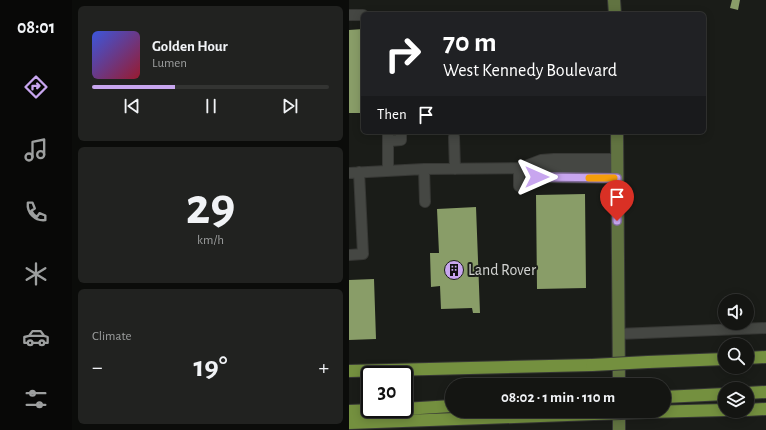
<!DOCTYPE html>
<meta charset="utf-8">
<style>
body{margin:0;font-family:"Alegreya Sans",sans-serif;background:#212220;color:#f1f3f6;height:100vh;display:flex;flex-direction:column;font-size:15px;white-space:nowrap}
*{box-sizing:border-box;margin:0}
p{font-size:13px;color:#9d9f9f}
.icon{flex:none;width:22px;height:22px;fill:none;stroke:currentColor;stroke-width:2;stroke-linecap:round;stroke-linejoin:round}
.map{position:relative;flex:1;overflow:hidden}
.side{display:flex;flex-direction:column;gap:6px;padding:6px;background:#0b0c0a;width:277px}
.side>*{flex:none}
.guide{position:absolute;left:12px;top:12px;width:345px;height:122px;border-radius:6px;box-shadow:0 2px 10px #0003,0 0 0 1px #333432;background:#202124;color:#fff;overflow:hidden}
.tools{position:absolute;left:369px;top:294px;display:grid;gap:8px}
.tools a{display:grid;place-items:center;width:36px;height:36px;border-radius:50%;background:#141512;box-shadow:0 2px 10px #0003,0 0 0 1px #333432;font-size:20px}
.speed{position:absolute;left:12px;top:366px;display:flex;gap:8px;font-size:20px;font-weight:700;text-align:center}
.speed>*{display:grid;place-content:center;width:52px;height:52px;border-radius:50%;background:#141512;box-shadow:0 2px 10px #0003,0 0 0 1px #333432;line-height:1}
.speed .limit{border:2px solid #111;border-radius:6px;background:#fff;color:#111}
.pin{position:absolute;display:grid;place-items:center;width:34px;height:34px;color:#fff;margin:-41px -17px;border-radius:50% 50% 50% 0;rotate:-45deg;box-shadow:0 0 4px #0007}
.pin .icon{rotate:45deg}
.me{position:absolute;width:44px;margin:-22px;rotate:90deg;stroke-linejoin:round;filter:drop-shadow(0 0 3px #0008)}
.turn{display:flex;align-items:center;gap:14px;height:84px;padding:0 16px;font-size:18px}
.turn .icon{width:52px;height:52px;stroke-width:2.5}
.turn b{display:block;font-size:28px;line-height:34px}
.then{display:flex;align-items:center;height:38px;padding:0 16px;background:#0003;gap:8px;font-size:15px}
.big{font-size:30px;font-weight:700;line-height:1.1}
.side .card{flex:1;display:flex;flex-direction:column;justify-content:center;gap:6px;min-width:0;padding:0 14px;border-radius:6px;background:#212220}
.side .dial{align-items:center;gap:0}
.dial b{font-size:52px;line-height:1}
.song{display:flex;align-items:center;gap:12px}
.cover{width:48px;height:48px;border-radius:6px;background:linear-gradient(135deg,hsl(230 70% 55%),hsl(350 70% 35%))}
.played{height:4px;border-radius:2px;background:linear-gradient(90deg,#c8a6ef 35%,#333432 35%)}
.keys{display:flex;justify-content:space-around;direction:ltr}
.heat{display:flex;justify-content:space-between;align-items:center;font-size:22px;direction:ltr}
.trip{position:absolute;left:96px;top:378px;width:226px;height:40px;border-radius:20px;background:#141512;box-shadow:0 2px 10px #0003,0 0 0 1px #333432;font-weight:700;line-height:40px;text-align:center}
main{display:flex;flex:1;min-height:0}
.menu{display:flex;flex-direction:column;width:72px;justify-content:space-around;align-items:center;background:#080807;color:#9d9f9f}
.menu .icon{width:28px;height:28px}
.menu .selected{color:#c8a6ef}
.menu b{font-size:18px;color:#f1f3f6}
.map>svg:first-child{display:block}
</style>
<main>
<nav class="menu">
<b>08:01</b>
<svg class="icon selected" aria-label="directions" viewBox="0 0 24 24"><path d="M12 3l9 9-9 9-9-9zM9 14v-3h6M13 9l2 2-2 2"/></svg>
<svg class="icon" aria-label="music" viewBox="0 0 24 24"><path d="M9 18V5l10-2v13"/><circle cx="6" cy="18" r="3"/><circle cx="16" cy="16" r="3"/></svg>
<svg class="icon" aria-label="phone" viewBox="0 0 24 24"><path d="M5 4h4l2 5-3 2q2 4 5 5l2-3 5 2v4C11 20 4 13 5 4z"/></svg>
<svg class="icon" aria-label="climate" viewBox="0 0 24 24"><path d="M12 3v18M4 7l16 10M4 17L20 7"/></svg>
<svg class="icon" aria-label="car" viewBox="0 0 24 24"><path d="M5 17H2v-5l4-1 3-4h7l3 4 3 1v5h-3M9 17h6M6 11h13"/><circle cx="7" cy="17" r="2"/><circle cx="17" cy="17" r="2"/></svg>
<svg class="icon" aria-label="filters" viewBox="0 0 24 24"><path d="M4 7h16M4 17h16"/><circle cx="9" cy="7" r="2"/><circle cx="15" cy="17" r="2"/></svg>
</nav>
<section class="side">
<div class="card">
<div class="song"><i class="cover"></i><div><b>Golden Hour</b><p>Lumen</p></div></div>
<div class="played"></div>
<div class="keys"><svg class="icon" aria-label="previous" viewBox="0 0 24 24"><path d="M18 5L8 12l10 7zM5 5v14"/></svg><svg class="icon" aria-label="pause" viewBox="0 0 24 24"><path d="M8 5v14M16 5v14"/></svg><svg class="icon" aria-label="next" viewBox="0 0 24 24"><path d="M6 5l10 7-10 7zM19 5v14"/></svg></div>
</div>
<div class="card dial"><b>29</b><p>km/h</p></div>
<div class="card"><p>Climate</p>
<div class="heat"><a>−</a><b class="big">19°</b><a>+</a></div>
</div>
</section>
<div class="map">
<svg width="417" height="430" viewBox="0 0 417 430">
<rect width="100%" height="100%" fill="#1a1c18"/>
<path fill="#899d68" d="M 383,0 L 391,0 L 389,10 L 381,8 Z
M 14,29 L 14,113 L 0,113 L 0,30 Z
M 236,194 L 237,288 L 188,289 L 187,195 Z
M 127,207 L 131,313 L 124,313 L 123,308 L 92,309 L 91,286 L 82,287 L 81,253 L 90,253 L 88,209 Z
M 25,279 L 27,339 L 0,340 L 0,280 Z"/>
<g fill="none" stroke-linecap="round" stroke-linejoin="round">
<g stroke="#373835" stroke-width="12">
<path id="minor" d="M 0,15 L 14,15
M 39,132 L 39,171
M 105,137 L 106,169
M 40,141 L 52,140 L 52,132
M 179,165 L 192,160 L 205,159 L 268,159
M 75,169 L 76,202
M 172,169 L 188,177 L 268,178
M 0,173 L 75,169 L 200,168 L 268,169
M 170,186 L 170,168
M 0,255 L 14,254 L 10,172
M 269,334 L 417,328"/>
</g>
<g stroke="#373835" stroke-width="14">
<path id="major" d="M 265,0 L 266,14
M 268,132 L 270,385
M 270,411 L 270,430"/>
</g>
<g stroke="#373835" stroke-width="14">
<path id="highway" d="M 398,358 L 417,357
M 299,362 L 376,359
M 0,371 L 243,365
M 398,393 L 417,392
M 315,397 L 376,394
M 55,409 L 103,406
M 398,410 L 417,409
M 0,411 L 50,409
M 299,412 L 376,410
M 0,423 L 245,414"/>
</g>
<use href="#minor" stroke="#454743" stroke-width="10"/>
<use href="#major" stroke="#617341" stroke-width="12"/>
<use href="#highway" stroke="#74903f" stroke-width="12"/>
<g stroke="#373835" stroke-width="14" stroke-linecap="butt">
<path id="highway-bridge" d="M 243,365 L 299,362
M 245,414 L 299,412"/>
</g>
<use href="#highway-bridge" stroke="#74903f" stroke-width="12"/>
</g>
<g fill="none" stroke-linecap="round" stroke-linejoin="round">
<g stroke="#826c9b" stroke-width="10">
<path id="route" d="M 188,177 L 268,178 L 268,221"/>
</g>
<use href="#route" stroke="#c8a6ef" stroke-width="7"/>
<path stroke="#f59e0b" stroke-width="7" d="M 240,178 L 265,178"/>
</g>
<defs>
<g id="building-disc" transform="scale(1)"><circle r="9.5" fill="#c8a6ef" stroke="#1a1c18"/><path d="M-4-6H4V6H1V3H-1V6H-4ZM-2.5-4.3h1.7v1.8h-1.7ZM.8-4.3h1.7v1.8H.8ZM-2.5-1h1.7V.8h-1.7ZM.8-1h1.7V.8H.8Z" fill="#111"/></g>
</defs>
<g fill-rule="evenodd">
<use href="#building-disc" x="105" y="270"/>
</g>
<g text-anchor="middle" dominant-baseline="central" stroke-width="4" stroke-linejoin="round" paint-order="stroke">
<g font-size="16" fill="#d1d2d0" stroke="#1a1c18" text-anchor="start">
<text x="119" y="270">Land Rover</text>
</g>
</g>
</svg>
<div class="tools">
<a><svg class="icon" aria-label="sound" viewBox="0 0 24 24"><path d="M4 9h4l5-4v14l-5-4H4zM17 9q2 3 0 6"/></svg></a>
<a><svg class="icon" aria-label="search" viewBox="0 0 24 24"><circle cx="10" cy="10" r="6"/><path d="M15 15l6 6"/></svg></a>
<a><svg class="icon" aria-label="layers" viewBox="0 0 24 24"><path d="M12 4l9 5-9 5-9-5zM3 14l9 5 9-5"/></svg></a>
</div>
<div class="speed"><div class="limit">30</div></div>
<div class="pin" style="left:268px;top:221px;background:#d93025"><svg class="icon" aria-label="arrive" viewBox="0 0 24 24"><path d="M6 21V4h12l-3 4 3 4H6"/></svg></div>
<svg class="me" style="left:188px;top:177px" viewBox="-20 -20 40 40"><path d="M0-17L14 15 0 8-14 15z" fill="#c8a6ef" stroke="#fff" stroke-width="4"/></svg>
<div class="trip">08:02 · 1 min · 110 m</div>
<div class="guide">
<div class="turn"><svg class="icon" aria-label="right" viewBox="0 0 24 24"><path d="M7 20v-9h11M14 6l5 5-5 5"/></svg><div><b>70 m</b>West Kennedy Boulevard</div></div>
<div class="then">Then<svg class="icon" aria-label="arrive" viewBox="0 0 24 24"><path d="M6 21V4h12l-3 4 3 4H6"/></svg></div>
</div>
</div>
</main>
